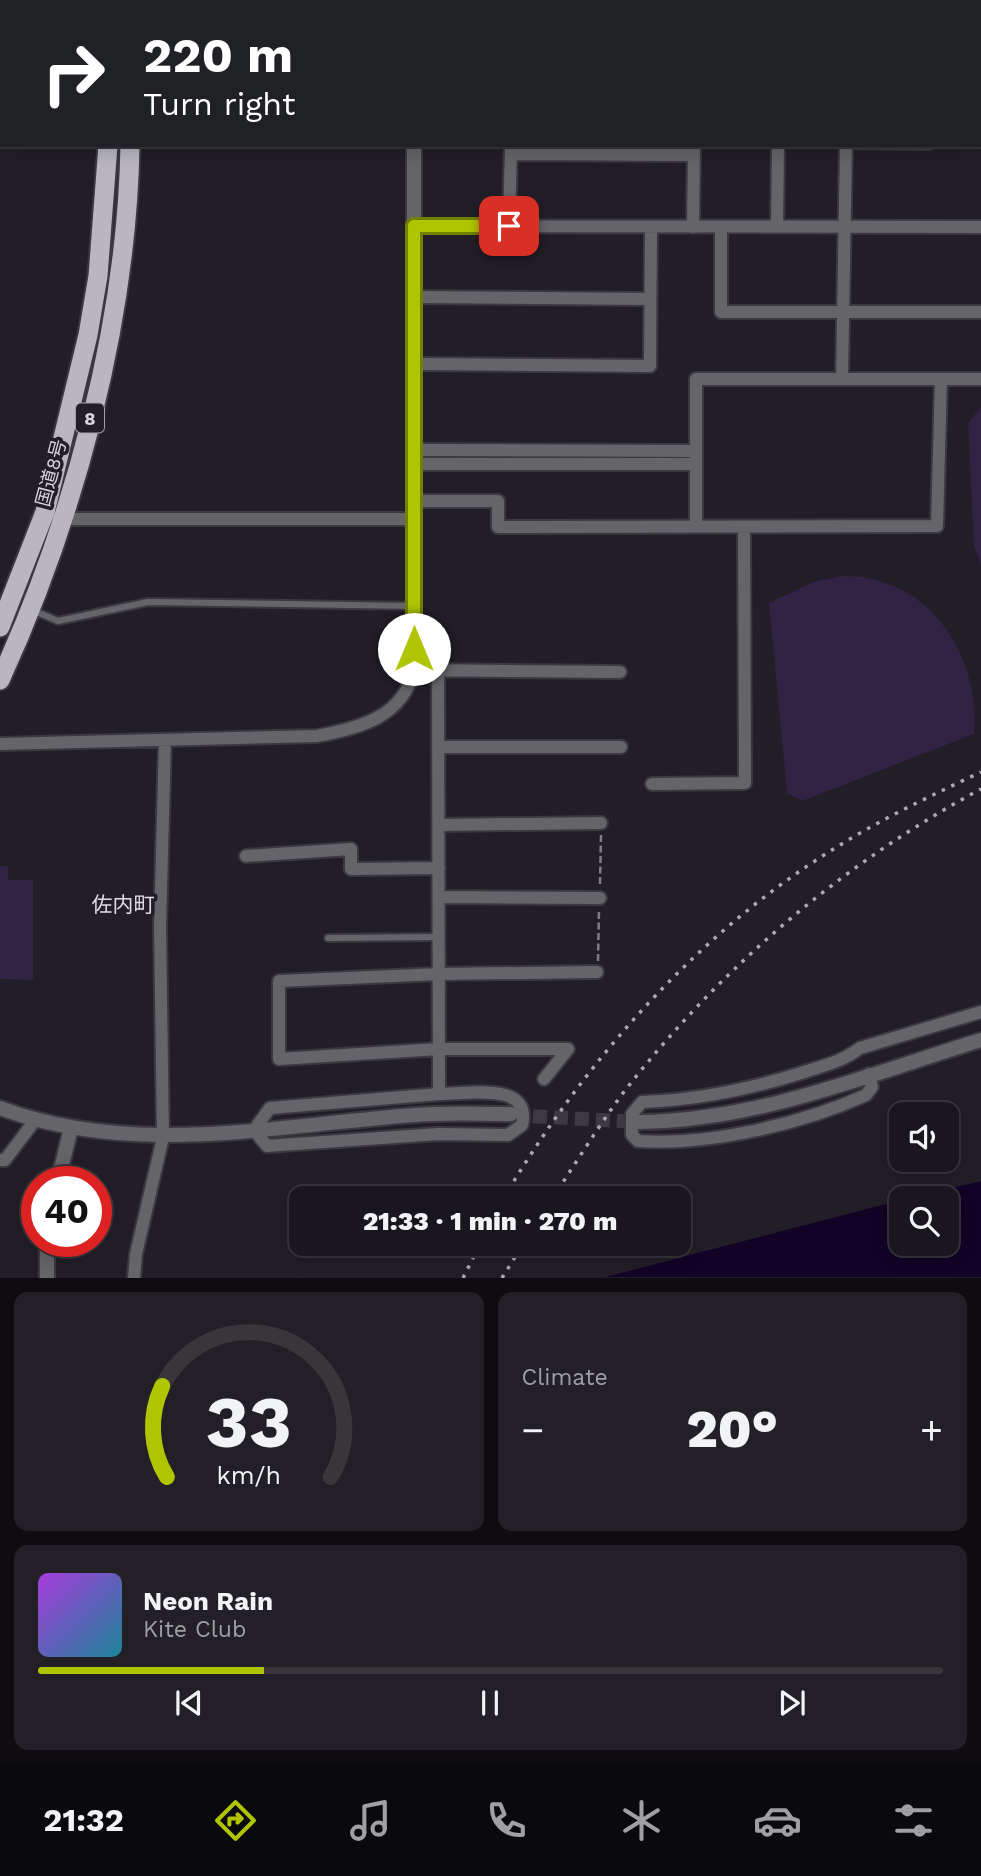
<!DOCTYPE html>
<meta charset="utf-8">
<style>
body{margin:0;font-family:"Work Sans","Noto Sans JP",sans-serif;background:#231f26;color:#f1f3f6;height:100vh;display:flex;flex-direction:column;font-size:26px;white-space:nowrap}
*{box-sizing:border-box;margin:0}
p{font-size:23px;color:#9f9fa4}
.icon{flex:none;width:38px;height:38px;fill:none;stroke:currentColor;stroke-width:2;stroke-linecap:round;stroke-linejoin:round}
.map{position:relative;height:1278px;overflow:hidden}
.sheet{display:flex;flex-direction:column;gap:14px;padding:14px;background:#0e0c10;flex:1}
.sheet>*{flex:none}
.guide{position:absolute;left:0px;top:0px;width:982px;height:147px;box-shadow:0 4px 18px #0003,0 0 0 2px #38353b;background:#202124;color:#fff;overflow:hidden}
.fabs{position:absolute;left:889px;top:1102px;display:grid;gap:14px}
.fabs a{display:grid;place-items:center;width:70px;height:70px;border-radius:14px;background:#1a161d;box-shadow:0 4px 18px #0003,0 0 0 2px #38353b;font-size:35px}
.speed{position:absolute;left:21px;top:1166px;display:flex;gap:14px;font-size:35px;font-weight:700;text-align:center}
.speed>*{display:grid;place-content:center;width:91px;height:91px;border-radius:50%;background:#1a161d;box-shadow:0 4px 18px #0003,0 0 0 2px #38353b;line-height:1}
.speed .limit{border:10px solid #d22;background:#fff;color:#111}
.pin{position:absolute;display:grid;place-items:center;width:60px;height:60px;color:#fff;margin:-30px;border-radius:14px;box-shadow:0 4px 10px #0006}
.me{position:absolute;width:77px;margin:-38px;rotate:0deg;stroke-linejoin:round;filter:drop-shadow(0 0 5px #0008)}
.turn{display:flex;align-items:center;gap:24px;height:147px;padding:0 28px;font-size:32px}
.turn .icon{width:91px;height:91px;stroke-width:2.5}
.turn b{display:block;font-size:49px;line-height:60px}
.big{font-size:52px;font-weight:800;line-height:1.1}
.sheet .card{flex:1;display:flex;flex-direction:column;justify-content:center;gap:10px;min-width:0;padding:0 24px;border-radius:14px;background:#231f26}
.sheet .dial{align-items:center;gap:0}
.dial svg{height:182px;overflow:visible;fill:none;stroke:#38353b;stroke-width:7;stroke-linecap:round;text-anchor:middle}
.dial text{fill:#f1f3f6;stroke:none}
.song{display:flex;align-items:center;gap:21px}
.cover{width:84px;height:84px;border-radius:10px;background:linear-gradient(135deg,hsl(280 70% 55%),hsl(190 70% 35%))}
.played{height:7px;border-radius:4px;background:linear-gradient(90deg,#b0c500 25%,#38353b 25%)}
.keys{display:flex;justify-content:space-around;direction:ltr}
.heat{display:flex;justify-content:space-between;align-items:center;font-size:38px;direction:ltr}
.sheet .tiles{flex:1;display:grid;gap:14px;grid-template-columns:1fr 1fr}
.card:last-child{grid-column:span 2}
.trip{position:absolute;left:289px;top:1186px;width:402px;height:70px;border-radius:14px;background:#1a161d;box-shadow:0 4px 18px #0003,0 0 0 2px #38353b;font-weight:800;line-height:70px;text-align:center}
.tab-bar{display:flex;height:112px;justify-content:space-around;align-items:center;background:#0a090c;color:#9f9fa4}
.tab-bar .icon{width:49px;height:49px}
.tab-bar .selected{color:#b0c500}
.tab-bar b{font-size:32px;color:#f1f3f6}
.map>svg:first-child{display:block}
</style>
<div class="map">
<svg width="981" height="1278" viewBox="0 0 981 1278">
<rect width="100%" height="100%" fill="#221e27"/>
<path fill="#302343" d="M 981,407 L 981,565 L 974,546 L 968,423 Z
M 844,576 C 924,575 981,650 974,734 L 802,801 L 787,793 L 769,603 L 813,582 Z
M 0,866 L 8,866 L 8,880 L 33,880 L 33,980 L 0,979 Z"/>
<path fill="#130226" d="M 981,1181 L 981,1277 L 606,1277 L 901,1200 L 901,1244 L 947,1244 L 947,1199 L 908,1199 Z"/>
<g fill="none" stroke-linecap="round" stroke-linejoin="round">
<path stroke="#3d3942" stroke-width="14" stroke-dasharray="14 7" stroke-linecap="butt" d="M 512,1115 L 639,1122"/>
<g stroke="#3b3840" stroke-width="10">
<path id="service" d="M 846,145 L 930,146
M 32,610 L 58,621 L 148,602 L 414,606
M 328,938 L 439,937"/>
</g>
<g stroke="#3b3840" stroke-width="16">
<path id="minor" d="M 717,2 L 717,0
M 779,2 L 779,0
M 848,2 L 849,0
M 980,75 L 981,75
M 980,125 L 981,125
M 511,154 L 694,155
M 414,226 L 981,227
M 509,226 L 511,145
M 693,227 L 694,145
M 721,227 L 721,312 L 981,312
M 777,227 L 778,145
M 414,297 L 650,299
M 414,364 L 650,366 L 651,227
M 842,378 L 846,145
M 414,450 L 695,451
M 414,464 L 695,464
M 414,501 L 498,501 L 498,527 L 937,526 L 941,379
M 63,519 L 414,519
M 696,526 L 696,379 L 981,379
M 438,671 L 439,1094
M 0,744 L 317,736 C 360,728 403,717 414,670 L 620,672
M 438,747 L 621,747
M 652,784 L 745,783 L 744,527
M 439,825 L 601,823
M 246,856 L 351,849 L 351,869 L 439,868
M 439,897 L 600,898
M 869,1074 L 872,1087 L 866,1095 C 802,1124 708,1146 638,1141 L 632,1135 L 632,1114 L 642,1102 C 698,1100 747,1090 801,1073 C 822,1066 842,1062 860,1048 L 981,1012
M 544,1079 L 568,1049 L 439,1049 L 279,1059 L 279,981 L 439,974 L 597,972
M 439,1094 C 468,1094 532,1081 522,1125 L 508,1135 L 438,1134 L 267,1146 L 254,1130 L 270,1108 Z
M 0,1160 L 5,1160 L 36,1119
M 134,1278 L 136,1254 L 163,1137 L 160,927 L 165,740"/>
</g>
<g stroke="#3b3840" stroke-width="18">
<path id="tertiary" d="M 415,2 L 415,0
M 414,670 L 414,145
M 0,1108 C 135,1158 276,1125 415,1115 C 447,1112 479,1114 511,1114
M 639,1122 C 757,1121 870,1074 981,1040
M 58,1181 L 71,1128
M 47,1241 L 47,1278"/>
</g>
<g stroke="#3b3840" stroke-width="23">
<path id="trunk" d="M 109,2 L 109,0
M 133,2 L 133,0
M 0,627 L 45,512 L 88,335 L 98,276 L 108,145
M 0,680 C 74,519 127,323 130,145"/>
</g>
<path stroke="#7f7c83" stroke-width="2.5" stroke-dasharray="7 3.5" stroke-linecap="butt" d="M 600,884 L 601,835
M 598,961 L 599,909"/>
<use href="#service" stroke="#656468" stroke-width="6"/>
<use href="#minor" stroke="#656468" stroke-width="12"/>
<use href="#tertiary" stroke="#656468" stroke-width="14"/>
<use href="#trunk" stroke="#b9b6c0" stroke-width="19"/>
<path stroke="#aba8af" stroke-width="3.5" stroke-dasharray="3.5 7" stroke-linecap="butt" d="M 503,1199 C 587,1058 699,931 840,845 C 885,817 933,795 981,772
M 552,1199 C 575,1164 598,1127 623,1093 C 719,969 843,863 981,789
M 463,1278 L 480,1244
M 502,1278 L 523,1244"/>
</g>
<g fill="none" stroke-linecap="round" stroke-linejoin="round">
<g stroke="#728000" stroke-width="18">
<path id="route" d="M 414,649 L 414,226 L 509,226"/>
</g>
<use href="#route" stroke="#b0c500" stroke-width="12"/>
</g>
<g text-anchor="middle" dominant-baseline="central" stroke-width="7" stroke-linejoin="round" paint-order="stroke">
<rect fill="#221e27" stroke="#a19ea5" stroke-width="2" x="76" y="403.5" width="28" height="29" rx="5"/>
<g font-size="18" font-weight="bold" fill="#d7d5db">
<text x="90" y="418">8</text>
</g>
<g font-size="19" fill="#d7d5db" stroke="#221e27">
<text transform="translate(51 473) rotate(-75)">国道8号</text>
</g>
<g font-size="21" fill="#dfdbe7" stroke="#221e27">
<text x="123" y="904">佐内町</text>
</g>
</g>
</svg>
<div class="fabs">
<a><svg class="icon" aria-label="sound" viewBox="0 0 24 24"><path d="M4 9h4l5-4v14l-5-4H4zM17 9q2 3 0 6"/></svg></a>
<a><svg class="icon" aria-label="search" viewBox="0 0 24 24"><circle cx="10" cy="10" r="6"/><path d="M15 15l6 6"/></svg></a>
</div>
<div class="speed"><div class="limit">40</div></div>
<div class="pin" style="left:509px;top:226px;background:#d93025"><svg class="icon" aria-label="arrive" viewBox="0 0 24 24"><path d="M6 21V4h12l-3 4 3 4H6"/></svg></div>
<svg class="me" style="left:414px;top:649px" viewBox="-20 -20 40 40"><circle r="19" fill="#fff"/><path d="M0-13L10 11 0 6-10 11z" fill="#b0c500"/></svg>
<div class="trip">21:33 · 1 min · 270 m</div>
<div class="guide">
<div class="turn"><svg class="icon" aria-label="right" viewBox="0 0 24 24"><path d="M7 20v-9h11M14 6l5 5-5 5"/></svg><div><b>220 m</b>Turn right</div></div>
</div>
</div>
<section class="sheet">
<div class="tiles">
<div class="card dial"><svg viewBox="0 0 100 80">
<path d="M14 69A42 42 0 1 1 86 69"/>
<path d="M14 69A42 42 0 0 1 12 29" stroke="#b0c500"/>
<text x="50" y="56" font-size="32" font-weight="700">33</text>
<text x="50" y="72" font-size="11">km/h</text>
</svg></div>
<div class="card"><p>Climate</p>
<div class="heat"><a>−</a><b class="big">20°</b><a>+</a></div>
</div>
<div class="card">
<div class="song"><i class="cover"></i><div><b>Neon Rain</b><p>Kite Club</p></div></div>
<div class="played"></div>
<div class="keys"><svg class="icon" aria-label="previous" viewBox="0 0 24 24"><path d="M18 5L8 12l10 7zM5 5v14"/></svg><svg class="icon" aria-label="pause" viewBox="0 0 24 24"><path d="M8 5v14M16 5v14"/></svg><svg class="icon" aria-label="next" viewBox="0 0 24 24"><path d="M6 5l10 7-10 7zM19 5v14"/></svg></div>
</div>
</div>
</section>
<nav class="tab-bar">
<b>21:32</b>
<svg class="icon selected" aria-label="directions" viewBox="0 0 24 24"><path d="M12 3l9 9-9 9-9-9zM9 14v-3h6M13 9l2 2-2 2"/></svg>
<svg class="icon" aria-label="music" viewBox="0 0 24 24"><path d="M9 18V5l10-2v13"/><circle cx="6" cy="18" r="3"/><circle cx="16" cy="16" r="3"/></svg>
<svg class="icon" aria-label="phone" viewBox="0 0 24 24"><path d="M5 4h4l2 5-3 2q2 4 5 5l2-3 5 2v4C11 20 4 13 5 4z"/></svg>
<svg class="icon" aria-label="climate" viewBox="0 0 24 24"><path d="M12 3v18M4 7l16 10M4 17L20 7"/></svg>
<svg class="icon" aria-label="car" viewBox="0 0 24 24"><path d="M5 17H2v-5l4-1 3-4h7l3 4 3 1v5h-3M9 17h6M6 11h13"/><circle cx="7" cy="17" r="2"/><circle cx="17" cy="17" r="2"/></svg>
<svg class="icon" aria-label="filters" viewBox="0 0 24 24"><path d="M4 7h16M4 17h16"/><circle cx="9" cy="7" r="2"/><circle cx="15" cy="17" r="2"/></svg>
</nav>
